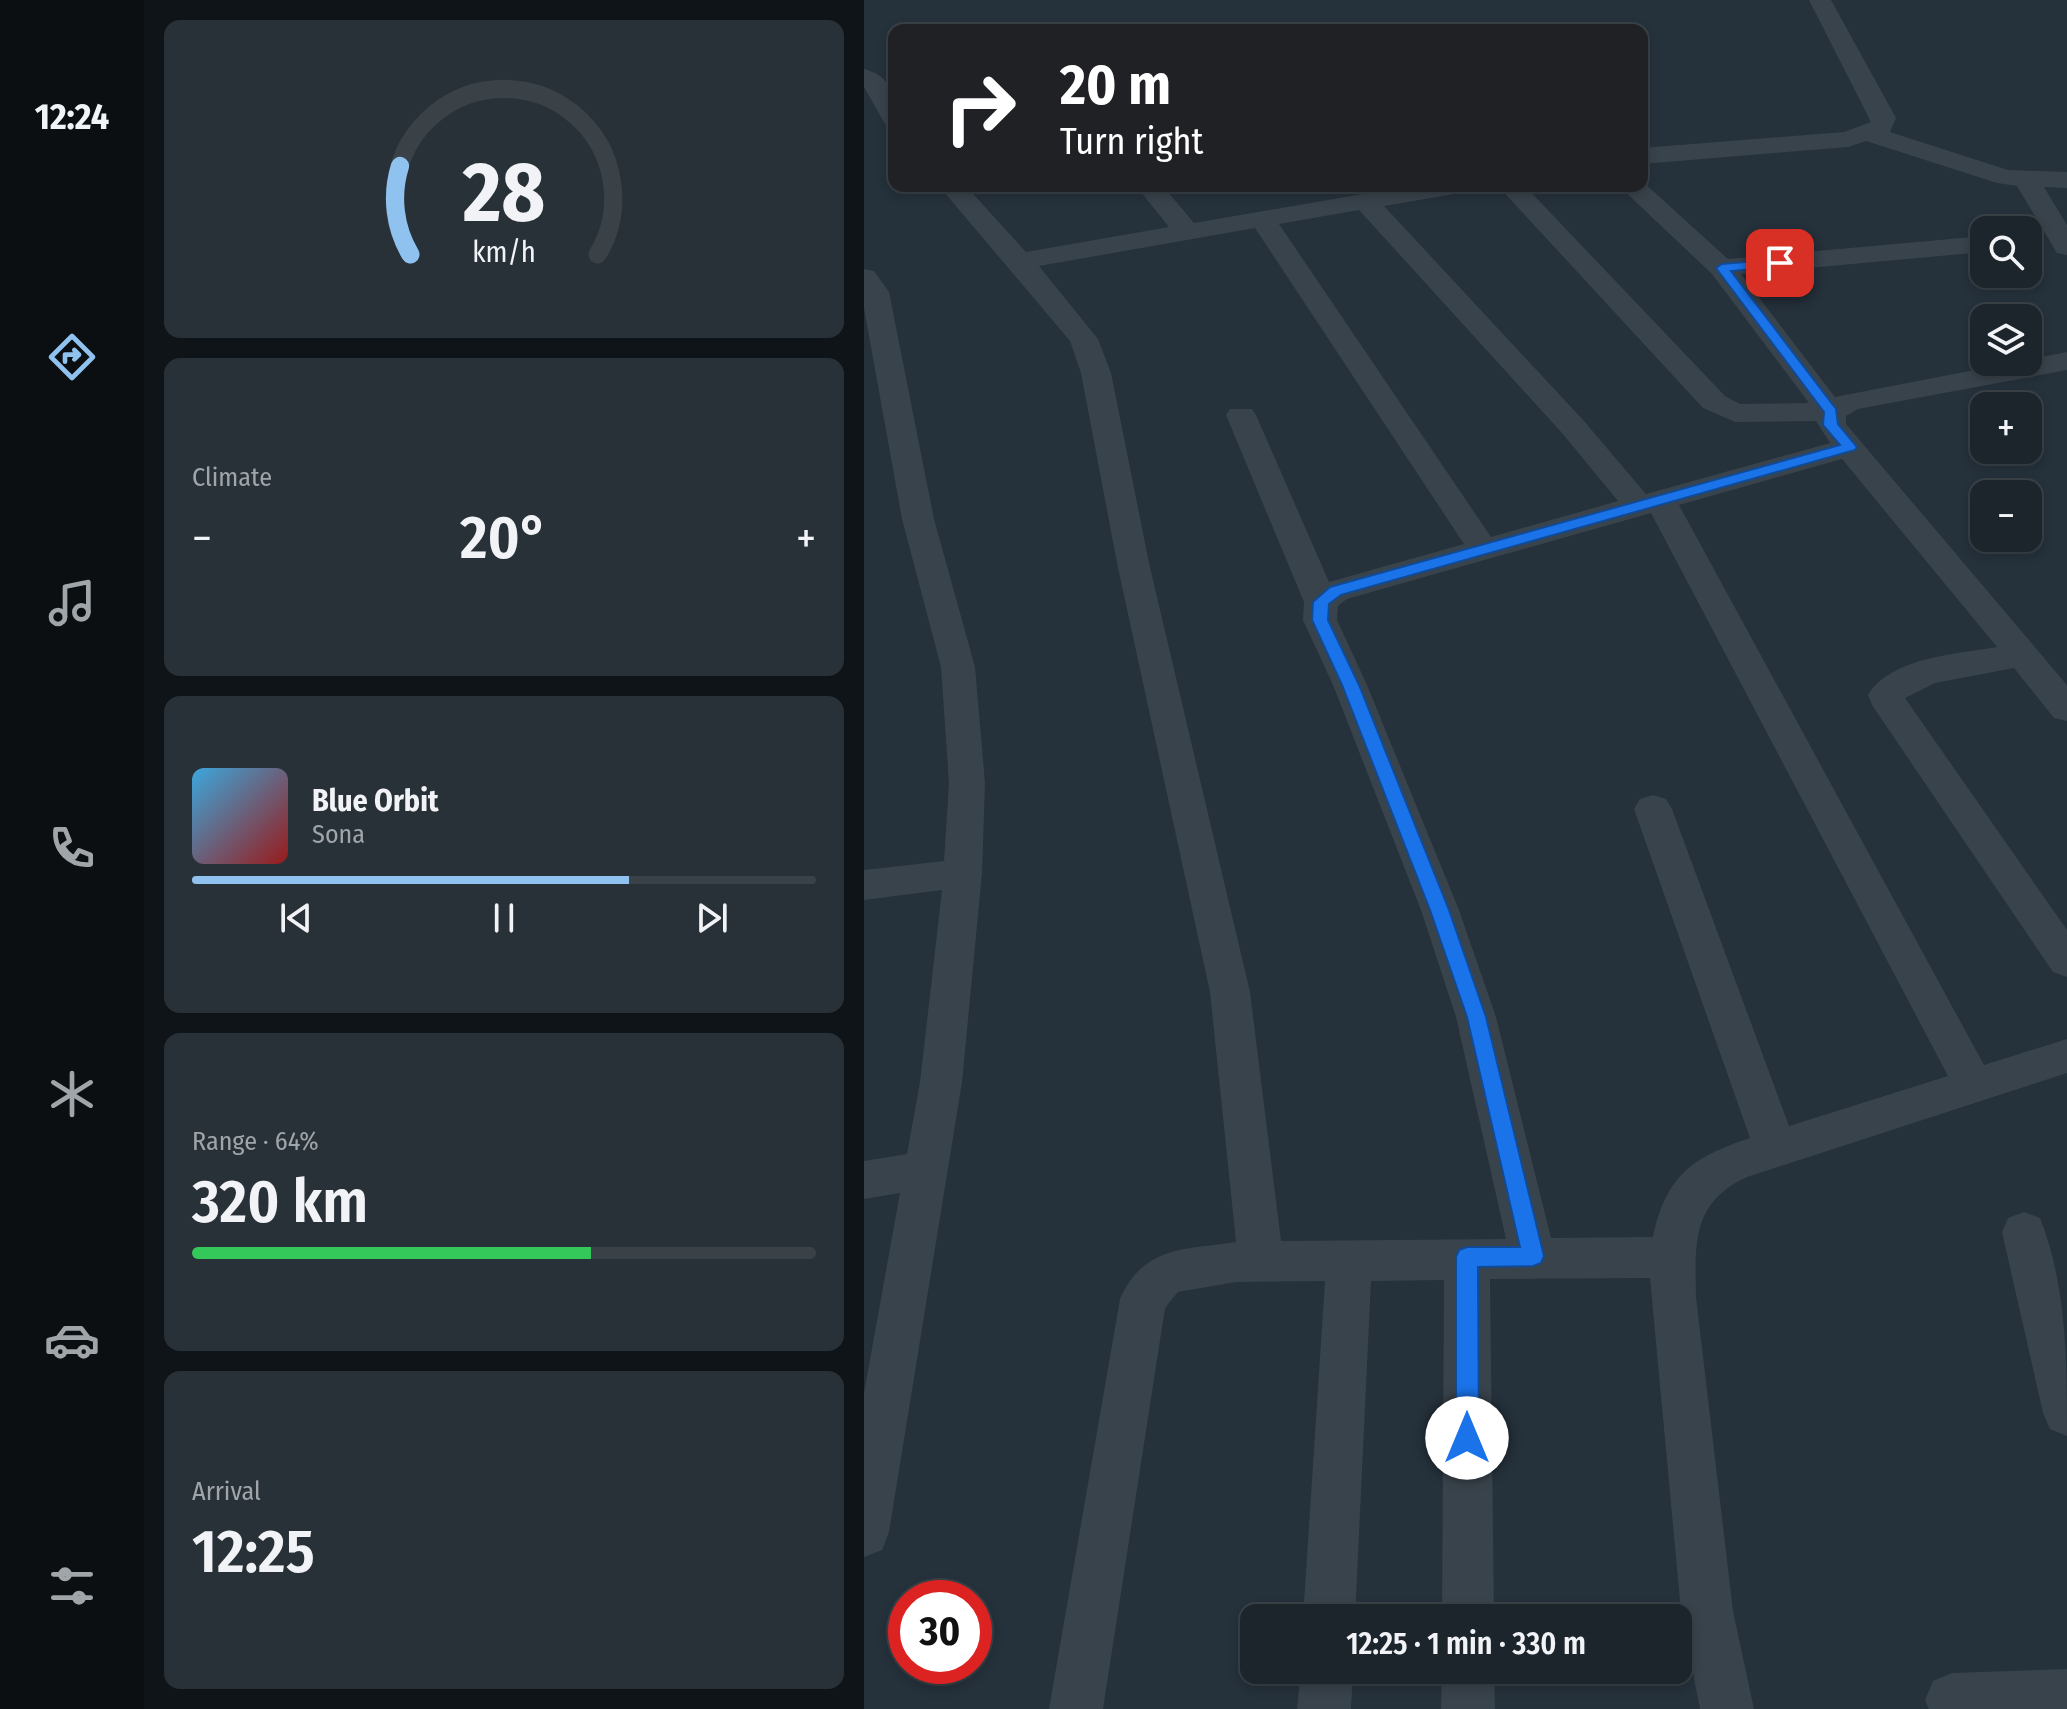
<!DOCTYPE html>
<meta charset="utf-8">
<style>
body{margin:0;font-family:"Fira Sans Condensed",sans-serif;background:#293138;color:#f1f3f6;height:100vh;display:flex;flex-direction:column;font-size:30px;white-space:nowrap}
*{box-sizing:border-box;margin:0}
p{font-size:26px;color:#a0a5a9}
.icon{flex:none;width:44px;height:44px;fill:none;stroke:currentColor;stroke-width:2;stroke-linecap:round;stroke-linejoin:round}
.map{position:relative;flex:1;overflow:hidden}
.sheet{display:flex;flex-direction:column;gap:20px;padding:20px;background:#0f1418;width:720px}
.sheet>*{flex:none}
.hud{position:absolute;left:24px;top:24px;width:760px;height:168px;border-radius:16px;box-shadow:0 4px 12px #0003,0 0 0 2px #3a4248;background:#202124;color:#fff;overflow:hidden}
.buttons{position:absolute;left:1106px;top:216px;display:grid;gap:16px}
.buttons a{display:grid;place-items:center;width:72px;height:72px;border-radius:16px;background:#1c252c;box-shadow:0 4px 12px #0003,0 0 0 2px #3a4248;font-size:40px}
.speed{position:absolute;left:24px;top:1580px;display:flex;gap:16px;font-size:40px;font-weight:700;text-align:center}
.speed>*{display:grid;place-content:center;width:104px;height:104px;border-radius:50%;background:#1c252c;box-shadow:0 4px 12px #0003,0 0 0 2px #3a4248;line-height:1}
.speed .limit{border:12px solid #d22;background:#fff;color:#111}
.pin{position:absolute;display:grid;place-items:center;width:68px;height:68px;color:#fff;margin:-34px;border-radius:16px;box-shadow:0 4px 12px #0006}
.me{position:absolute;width:88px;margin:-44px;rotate:0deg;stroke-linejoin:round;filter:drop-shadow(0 0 6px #0008)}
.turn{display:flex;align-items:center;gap:28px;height:168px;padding:0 40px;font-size:36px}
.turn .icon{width:104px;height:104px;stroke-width:2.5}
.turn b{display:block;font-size:56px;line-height:68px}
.big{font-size:60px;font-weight:600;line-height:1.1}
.sheet .widget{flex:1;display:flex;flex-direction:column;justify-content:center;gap:12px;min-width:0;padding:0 28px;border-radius:16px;background:#293138}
.sheet .dial{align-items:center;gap:0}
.dial svg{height:208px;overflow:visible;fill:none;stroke:#3a4248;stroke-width:7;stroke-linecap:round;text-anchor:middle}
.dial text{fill:#f1f3f6;stroke:none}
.song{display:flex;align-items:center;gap:24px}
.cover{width:96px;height:96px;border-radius:12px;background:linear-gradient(135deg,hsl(200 70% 55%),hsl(0 70% 35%))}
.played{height:8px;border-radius:4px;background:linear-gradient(90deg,#90c2f0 70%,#3a4248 70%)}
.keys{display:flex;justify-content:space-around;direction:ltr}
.heat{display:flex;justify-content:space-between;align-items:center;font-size:44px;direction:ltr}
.charge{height:12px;border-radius:6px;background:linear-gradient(90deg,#34c759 64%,#3a4248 0)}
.trip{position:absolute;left:376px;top:1604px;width:452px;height:80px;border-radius:16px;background:#1c252c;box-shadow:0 4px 12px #0003,0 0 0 2px #3a4248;font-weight:600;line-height:80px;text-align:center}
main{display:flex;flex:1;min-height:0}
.tabs{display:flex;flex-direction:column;width:144px;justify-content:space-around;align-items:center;background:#0b0f12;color:#a0a5a9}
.tabs .icon{width:56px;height:56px}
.tabs .selected{color:#90c2f0}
.tabs b{font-size:36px;color:#f1f3f6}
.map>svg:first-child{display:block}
</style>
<main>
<nav class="tabs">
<b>12:24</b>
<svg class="icon selected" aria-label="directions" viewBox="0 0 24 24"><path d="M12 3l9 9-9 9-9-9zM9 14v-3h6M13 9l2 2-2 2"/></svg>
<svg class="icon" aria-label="music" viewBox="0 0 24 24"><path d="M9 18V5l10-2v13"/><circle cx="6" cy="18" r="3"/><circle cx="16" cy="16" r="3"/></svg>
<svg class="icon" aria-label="phone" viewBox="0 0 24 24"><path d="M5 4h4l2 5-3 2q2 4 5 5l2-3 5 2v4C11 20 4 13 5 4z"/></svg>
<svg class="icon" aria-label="climate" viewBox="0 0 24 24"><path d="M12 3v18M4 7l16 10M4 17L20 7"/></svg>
<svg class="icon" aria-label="car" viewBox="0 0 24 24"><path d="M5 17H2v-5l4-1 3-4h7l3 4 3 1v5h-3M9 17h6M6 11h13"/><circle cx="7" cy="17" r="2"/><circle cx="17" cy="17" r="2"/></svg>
<svg class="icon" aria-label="filters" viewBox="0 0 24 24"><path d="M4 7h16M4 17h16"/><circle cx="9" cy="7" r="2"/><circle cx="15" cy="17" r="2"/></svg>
</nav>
<section class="sheet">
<div class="widget dial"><svg viewBox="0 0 100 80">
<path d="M14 69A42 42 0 1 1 86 69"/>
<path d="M14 69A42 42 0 0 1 10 35" stroke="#90c2f0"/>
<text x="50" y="56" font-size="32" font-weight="700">28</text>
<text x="50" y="72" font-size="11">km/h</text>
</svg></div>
<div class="widget"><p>Climate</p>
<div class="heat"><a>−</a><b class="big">20°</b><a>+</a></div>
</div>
<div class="widget">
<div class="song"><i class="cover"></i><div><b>Blue Orbit</b><p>Sona</p></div></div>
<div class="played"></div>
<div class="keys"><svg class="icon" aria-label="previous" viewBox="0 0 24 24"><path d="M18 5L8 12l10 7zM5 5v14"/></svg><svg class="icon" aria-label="pause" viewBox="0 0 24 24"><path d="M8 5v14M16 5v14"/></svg><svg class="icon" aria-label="next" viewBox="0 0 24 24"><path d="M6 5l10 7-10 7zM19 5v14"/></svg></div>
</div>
<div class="widget"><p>Range · 64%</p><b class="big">320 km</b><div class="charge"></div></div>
<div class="widget"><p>Arrival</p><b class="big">12:25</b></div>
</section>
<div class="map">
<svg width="1203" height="1709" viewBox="0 0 1203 1709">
<rect width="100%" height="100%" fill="#25313b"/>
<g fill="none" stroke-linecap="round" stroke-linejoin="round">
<path fill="#39434b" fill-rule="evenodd" d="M 945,0 L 967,0 L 1032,118 L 1026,132 L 1144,170 L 1203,172 L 1203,188 L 1180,187 L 1203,225 L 1203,255 L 1193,253 L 1153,186 L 1133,183 L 1002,141 L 984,147 L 778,164 L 778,148 L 980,132 L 1007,122 Z
M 0,69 C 31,77 30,99 30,126 L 21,124 L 0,87 Z
M 778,181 L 864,259 L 1120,236 L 1120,252 L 877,274 L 971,397 L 1203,352 L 1203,370 L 994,409 L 982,416 L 982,424 L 1203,685 L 1203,721 L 1190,718 L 1150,668 L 1071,683 L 1041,698 L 1203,930 L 1203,977 L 1189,972 L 1008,705 L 1004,695 C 1027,657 1093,654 1133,647 L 978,459 L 815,505 L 1120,1065 L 1203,1039 L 1203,1073 L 883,1177 C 828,1202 831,1243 832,1297 L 869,1611 L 890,1709 L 836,1709 L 817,1611 L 786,1278 L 626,1279 L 630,1618 L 578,1618 L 580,1280 L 507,1281 L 491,1618 L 439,1618 L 461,1281 L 372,1282 L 314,1292 L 301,1308 L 239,1709 L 185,1709 L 256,1299 C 280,1245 321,1250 372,1242 L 346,992 L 253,563 L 217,373 L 206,341 L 75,186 L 102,186 L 162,252 L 305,227 L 272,186 L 299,186 L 330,223 L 545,186 L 603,186 L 590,194 L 520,206 L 720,421 L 782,494 L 966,443 L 952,421 L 871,422 L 839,408 L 634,186 L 661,186 L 861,396 L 876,404 L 945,403 L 848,274 L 755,186 L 778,186 ZM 495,210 L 698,433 L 754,501 L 627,537 L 415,224 ZM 391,228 L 600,544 L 465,582 L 392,415 L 388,409 L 366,409 L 362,415 L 440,602 L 439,620 L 469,685 L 557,910 L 592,1017 L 642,1239 L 417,1241 L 386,992 L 285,563 L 247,373 L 234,339 L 175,266 ZM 787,513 L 1084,1076 L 925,1126 L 808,809 L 802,799 L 789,795 L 776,799 L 770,809 L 886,1138 C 829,1157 802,1175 789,1237 L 687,1238 L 632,1017 L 595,910 L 503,685 L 473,620 L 474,606 L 483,599 Z
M 0,269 L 10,271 L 25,292 L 70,519 L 111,667 L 121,783 L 118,873 L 98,1082 L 25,1532 L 18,1550 L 0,1557 L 0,1393 L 36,1193 L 0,1199 L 0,1161 L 43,1154 L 56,1082 L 78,890 L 0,900 L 0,870 L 80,861 L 85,783 L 77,667 L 38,519 L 0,308 Z
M 1160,1212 L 1176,1218 C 1203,1286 1203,1362 1203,1436 L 1186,1429 L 1179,1413 L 1138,1232 L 1144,1218 Z
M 1203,1669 L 1203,1709 L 1065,1709 L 1061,1700 L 1069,1681 L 1088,1673 Z
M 437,1670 L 489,1670 L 487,1709 L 433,1709 Z
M 578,1670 L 630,1670 L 631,1709 L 577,1709 Z"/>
</g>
<path fill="#1a73e8" stroke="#114b97" stroke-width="2" d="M 916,259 L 923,263 L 921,266 L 867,271 L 972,409 L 974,424 L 993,447 L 991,450 L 477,595 L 465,604 L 464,620 L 495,685 L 585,910 L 622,1017 L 680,1256 L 677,1263 L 669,1266 L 614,1267 L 615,1438 L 611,1445 L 603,1449 L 595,1445 L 592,1438 L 592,1257 L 595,1250 L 603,1247 L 656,1247 L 603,1017 L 566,910 L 478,685 L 448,620 L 449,602 L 466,587 L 976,445 L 959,425 L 960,412 L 852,268 L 858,264 Z"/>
</svg>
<div class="buttons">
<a><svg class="icon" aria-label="search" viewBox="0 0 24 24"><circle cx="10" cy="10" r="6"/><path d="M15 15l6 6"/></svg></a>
<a><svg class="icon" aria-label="layers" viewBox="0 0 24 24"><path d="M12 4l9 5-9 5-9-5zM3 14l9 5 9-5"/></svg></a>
<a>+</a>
<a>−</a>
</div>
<div class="speed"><div class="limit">30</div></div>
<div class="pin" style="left:916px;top:263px;background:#d93025"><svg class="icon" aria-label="arrive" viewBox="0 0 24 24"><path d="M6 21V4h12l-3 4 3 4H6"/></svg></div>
<svg class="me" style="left:603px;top:1438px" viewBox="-20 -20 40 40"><circle r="19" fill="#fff"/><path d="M0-13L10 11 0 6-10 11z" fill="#1a73e8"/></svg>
<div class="trip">12:25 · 1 min · 330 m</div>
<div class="hud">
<div class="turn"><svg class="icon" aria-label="right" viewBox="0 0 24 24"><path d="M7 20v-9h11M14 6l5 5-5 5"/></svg><div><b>20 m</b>Turn right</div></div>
</div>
</div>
</main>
